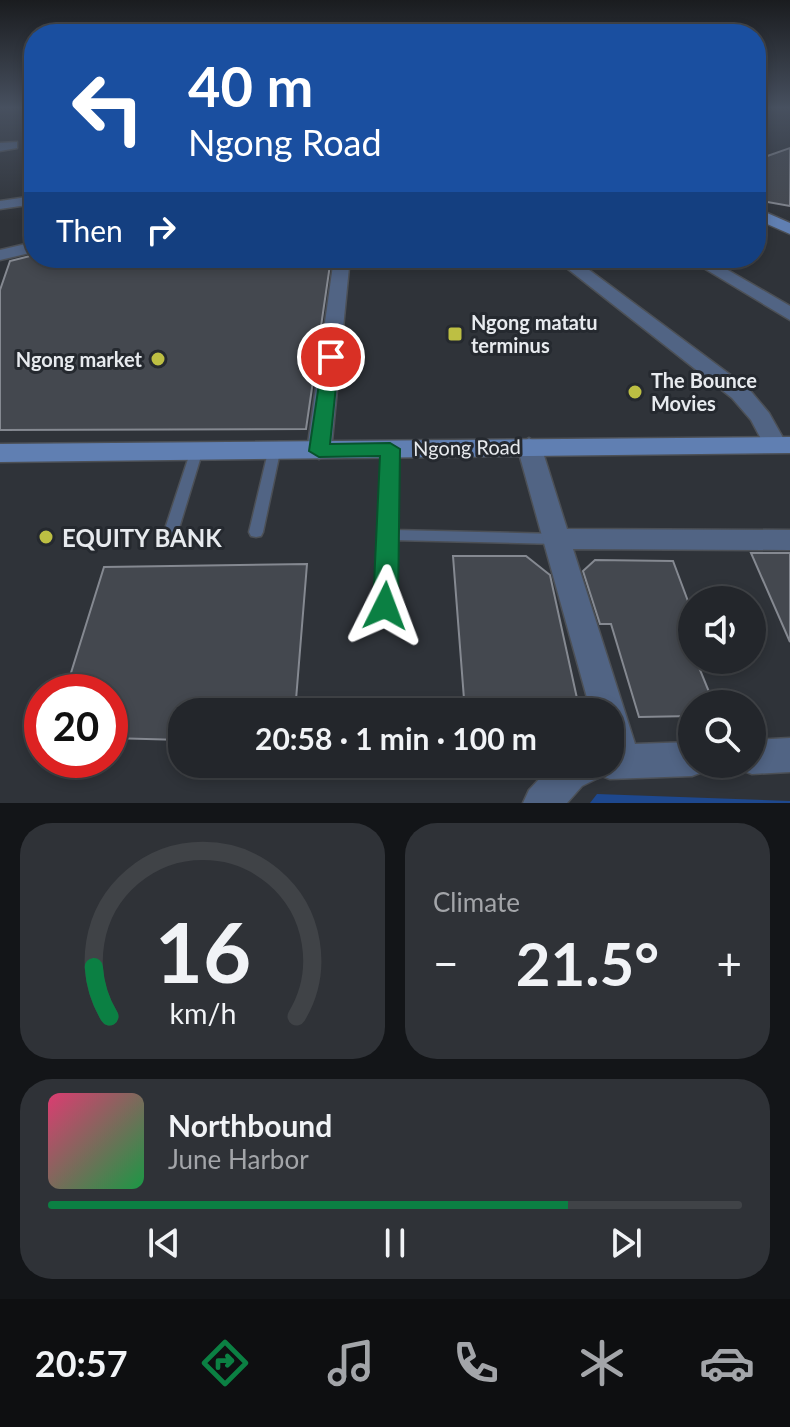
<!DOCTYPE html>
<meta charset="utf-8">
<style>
body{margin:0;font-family:Lato,sans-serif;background:#2f3237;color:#f1f3f6;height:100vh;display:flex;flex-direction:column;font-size:30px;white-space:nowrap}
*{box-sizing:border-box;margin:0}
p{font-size:26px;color:#a3a5a9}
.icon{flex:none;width:44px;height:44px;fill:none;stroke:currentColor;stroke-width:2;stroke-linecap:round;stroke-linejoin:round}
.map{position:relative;height:803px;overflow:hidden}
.details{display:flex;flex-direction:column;gap:20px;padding:20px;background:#131518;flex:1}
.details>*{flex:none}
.guide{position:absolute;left:24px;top:24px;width:742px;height:244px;border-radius:32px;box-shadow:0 4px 12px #0003,0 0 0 2px #404347;background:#1a4fa0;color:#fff;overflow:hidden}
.controls{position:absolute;left:678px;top:586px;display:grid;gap:16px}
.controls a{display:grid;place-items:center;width:88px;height:88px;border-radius:50%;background:#23262b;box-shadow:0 4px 12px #0003,0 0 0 2px #404347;font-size:40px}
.speed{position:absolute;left:24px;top:674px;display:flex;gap:16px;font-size:40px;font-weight:700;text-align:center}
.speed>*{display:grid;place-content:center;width:104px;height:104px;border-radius:50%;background:#23262b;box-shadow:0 4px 12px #0003,0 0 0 2px #404347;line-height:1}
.speed .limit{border:12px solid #d22;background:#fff;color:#111}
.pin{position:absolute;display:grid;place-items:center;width:68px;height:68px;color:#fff;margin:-34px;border:4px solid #fff;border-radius:50%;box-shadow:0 2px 8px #0007}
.me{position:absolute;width:88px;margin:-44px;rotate:3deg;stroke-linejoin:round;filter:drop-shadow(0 0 6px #0008)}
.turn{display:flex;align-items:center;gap:28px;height:168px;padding:0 32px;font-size:36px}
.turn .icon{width:104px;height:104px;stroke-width:2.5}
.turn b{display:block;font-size:56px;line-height:68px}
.then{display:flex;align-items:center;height:76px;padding:0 32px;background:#0003;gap:16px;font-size:30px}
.big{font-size:60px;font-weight:700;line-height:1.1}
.details .widget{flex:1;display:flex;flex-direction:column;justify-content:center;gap:12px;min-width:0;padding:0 28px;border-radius:32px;background:#2f3237}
.details .dial{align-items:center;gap:0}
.dial svg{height:208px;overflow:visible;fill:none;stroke:#404347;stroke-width:7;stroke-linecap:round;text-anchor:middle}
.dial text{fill:#f1f3f6;stroke:none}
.song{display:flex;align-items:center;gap:24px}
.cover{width:96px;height:96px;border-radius:12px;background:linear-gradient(135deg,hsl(340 70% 55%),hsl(140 70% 35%))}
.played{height:8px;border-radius:4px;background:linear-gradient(90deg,#0b8043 75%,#404347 75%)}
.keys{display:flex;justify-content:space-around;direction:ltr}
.heat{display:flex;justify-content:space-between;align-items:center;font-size:44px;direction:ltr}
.details .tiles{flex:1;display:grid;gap:20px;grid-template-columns:1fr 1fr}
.widget:last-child{grid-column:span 2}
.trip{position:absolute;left:168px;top:698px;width:456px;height:80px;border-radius:32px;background:#23262b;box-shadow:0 4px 12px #0003,0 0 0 2px #404347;font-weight:700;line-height:80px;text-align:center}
.menu{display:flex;height:128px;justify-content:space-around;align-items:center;background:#0e0f11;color:#a3a5a9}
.menu .icon{width:56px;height:56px}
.menu .current{color:#0b8043}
.menu b{font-size:36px;color:#f1f3f6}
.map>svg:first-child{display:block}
</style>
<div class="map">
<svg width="790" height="803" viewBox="0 0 790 803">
<rect width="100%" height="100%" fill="#2f3339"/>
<path fill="#1e488e" d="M 597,794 L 790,801 L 790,803 L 590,803 Z"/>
<path fill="#44484f" stroke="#858991" stroke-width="2" d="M 790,148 L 790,206 L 756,200 L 756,160 Z
M 34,255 L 34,258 L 331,258 L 306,429 L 0,430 L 0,290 L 10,261 Z
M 751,553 L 790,553 L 790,642 Z
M 453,556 L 526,556 L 550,575 L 580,712 L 465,712 Z
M 595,560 L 673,561 L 692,612 L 692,660 L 696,660 L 714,704 L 692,704 L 692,716 L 639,717 L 611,624 L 600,624 L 583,571 Z
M 307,564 L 295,712 L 182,712 L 182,740 L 110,738 L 110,692 L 65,692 L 104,567 Z"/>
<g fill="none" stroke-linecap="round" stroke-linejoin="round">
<g stroke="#4c5056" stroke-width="3">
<path id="lane" d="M 390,445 L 396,449 L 394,530 L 557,534 L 562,535 L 564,539 L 562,543 L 557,544 L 394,540 L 392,606 L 390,610 L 385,612 L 380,610 L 378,606 L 384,449 Z
M 274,448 L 280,452 L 263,532 L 261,536 L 256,537 L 251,536 L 249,532 L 268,452 Z
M 196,449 L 202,453 L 177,535 L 175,539 L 170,540 L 165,539 L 163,535 L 190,453 Z"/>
</g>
<g stroke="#4c5056" stroke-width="3">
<path id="street" d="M 17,142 L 17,148 L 0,151 L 0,143 Z
M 34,196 L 34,204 L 0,209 L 0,201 Z
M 34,242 L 34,252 L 0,260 L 0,250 Z
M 334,258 L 441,258 L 433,263 L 349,267 L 331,451 L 319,459 L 307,451 Z
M 554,258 L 573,258 L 748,388 L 769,413 L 787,445 L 783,450 L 767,450 L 751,420 L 732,398 Z
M 687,258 L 707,258 L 790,306 L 790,320 Z
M 529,438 L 541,446 L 567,529 L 790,530 L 790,550 L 573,549 L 635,744 L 692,742 L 692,764 L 708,764 L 705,771 L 692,776 L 610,779 L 602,776 L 582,786 L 567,803 L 523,803 L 529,790 L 553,764 L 610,764 L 610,712 L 591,712 L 517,446 Z
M 790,738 L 790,772 L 752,774 L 739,769 L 737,764 L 752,764 L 752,740 Z"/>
</g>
<g stroke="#4c5056" stroke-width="3">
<path id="secondary" d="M 756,208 L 790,223 L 790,234 L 756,219 Z
M 790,437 L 790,453 L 0,462 L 0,444 Z"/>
</g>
<use href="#lane" fill="#516484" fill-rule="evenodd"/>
<use href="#street" fill="#516484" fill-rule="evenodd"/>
<use href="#secondary" fill="#607fb2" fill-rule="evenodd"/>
</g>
<linearGradient id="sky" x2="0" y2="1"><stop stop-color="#1a1c1f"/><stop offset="0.49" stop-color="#47505f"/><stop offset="1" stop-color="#47505f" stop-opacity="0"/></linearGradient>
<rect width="790" height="220" fill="url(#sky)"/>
<path fill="#0b8043" stroke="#07532c" stroke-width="2" d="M 331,352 L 339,357 L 330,444 L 390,443 L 400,449 L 398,606 L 394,613 L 385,616 L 376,613 L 373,606 L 380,456 L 319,457 L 309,451 L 323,357 Z"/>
<g fill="#bdbf43" stroke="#25292f" stroke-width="3">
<rect x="447" y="326" width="16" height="16" rx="4"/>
<circle cx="158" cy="359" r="8"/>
<circle cx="635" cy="392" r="8"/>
<circle cx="46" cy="537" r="8"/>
</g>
<g text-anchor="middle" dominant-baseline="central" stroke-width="6" stroke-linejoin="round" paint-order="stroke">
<g font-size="20" font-weight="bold" fill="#e7eaee" stroke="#25292f" text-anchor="start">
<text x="471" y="322">Ngong matatu<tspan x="471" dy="23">terminus</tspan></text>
<text x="142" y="359" text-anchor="end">Ngong market</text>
<text x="651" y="380">The Bounce<tspan x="651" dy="23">Movies</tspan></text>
</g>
<g font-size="20" fill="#e7eaee" stroke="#25292f">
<text transform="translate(467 447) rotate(-1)">Ngong Road</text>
</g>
<g font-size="24" font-weight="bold" fill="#e7eaee" stroke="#25292f" text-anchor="start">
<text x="62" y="537">EQUITY BANK</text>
</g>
</g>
</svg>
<div class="controls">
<a><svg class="icon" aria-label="sound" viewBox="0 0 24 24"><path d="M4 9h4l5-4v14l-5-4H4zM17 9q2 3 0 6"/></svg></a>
<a><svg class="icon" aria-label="search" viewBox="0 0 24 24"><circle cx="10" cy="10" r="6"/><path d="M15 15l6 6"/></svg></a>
</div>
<div class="speed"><div class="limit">20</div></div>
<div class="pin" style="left:331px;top:357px;background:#d93025"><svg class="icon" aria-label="arrive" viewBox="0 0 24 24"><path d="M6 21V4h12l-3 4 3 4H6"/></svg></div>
<svg class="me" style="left:385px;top:606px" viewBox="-20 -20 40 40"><path d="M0-17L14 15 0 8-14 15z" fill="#0b8043" stroke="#fff" stroke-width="4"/></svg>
<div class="trip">20:58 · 1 min · 100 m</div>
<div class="guide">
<div class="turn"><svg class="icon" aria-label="left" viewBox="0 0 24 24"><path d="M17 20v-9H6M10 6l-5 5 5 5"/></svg><div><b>40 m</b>Ngong Road</div></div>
<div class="then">Then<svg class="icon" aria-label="right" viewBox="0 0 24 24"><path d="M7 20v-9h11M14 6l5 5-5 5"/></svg></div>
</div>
</div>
<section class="details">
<div class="tiles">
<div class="widget dial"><svg viewBox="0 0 100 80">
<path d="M14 69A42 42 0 1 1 86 69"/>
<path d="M14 69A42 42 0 0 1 8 50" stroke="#0b8043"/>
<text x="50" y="56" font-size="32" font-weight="700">16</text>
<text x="50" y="72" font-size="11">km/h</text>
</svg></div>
<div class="widget"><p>Climate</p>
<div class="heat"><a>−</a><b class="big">21.5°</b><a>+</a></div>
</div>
<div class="widget">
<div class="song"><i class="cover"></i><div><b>Northbound</b><p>June Harbor</p></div></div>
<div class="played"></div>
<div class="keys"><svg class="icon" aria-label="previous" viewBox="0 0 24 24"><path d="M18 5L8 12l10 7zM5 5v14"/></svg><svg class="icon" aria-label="pause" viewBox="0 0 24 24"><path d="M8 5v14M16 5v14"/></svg><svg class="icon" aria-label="next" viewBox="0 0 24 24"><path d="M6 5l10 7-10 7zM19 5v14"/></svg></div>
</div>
</div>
</section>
<nav class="menu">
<b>20:57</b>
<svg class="icon current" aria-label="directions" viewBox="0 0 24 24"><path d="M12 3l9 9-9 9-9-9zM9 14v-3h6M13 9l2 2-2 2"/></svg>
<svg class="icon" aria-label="music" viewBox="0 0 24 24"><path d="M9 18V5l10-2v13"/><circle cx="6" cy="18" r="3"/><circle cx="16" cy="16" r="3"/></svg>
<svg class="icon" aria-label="phone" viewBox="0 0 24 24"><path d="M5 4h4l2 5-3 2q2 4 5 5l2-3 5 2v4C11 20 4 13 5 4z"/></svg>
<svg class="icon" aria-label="climate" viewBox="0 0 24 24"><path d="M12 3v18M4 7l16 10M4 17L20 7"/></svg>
<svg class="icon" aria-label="car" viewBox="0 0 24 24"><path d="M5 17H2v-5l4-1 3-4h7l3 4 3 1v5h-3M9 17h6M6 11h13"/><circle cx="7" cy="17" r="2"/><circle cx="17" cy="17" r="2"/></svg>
</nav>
